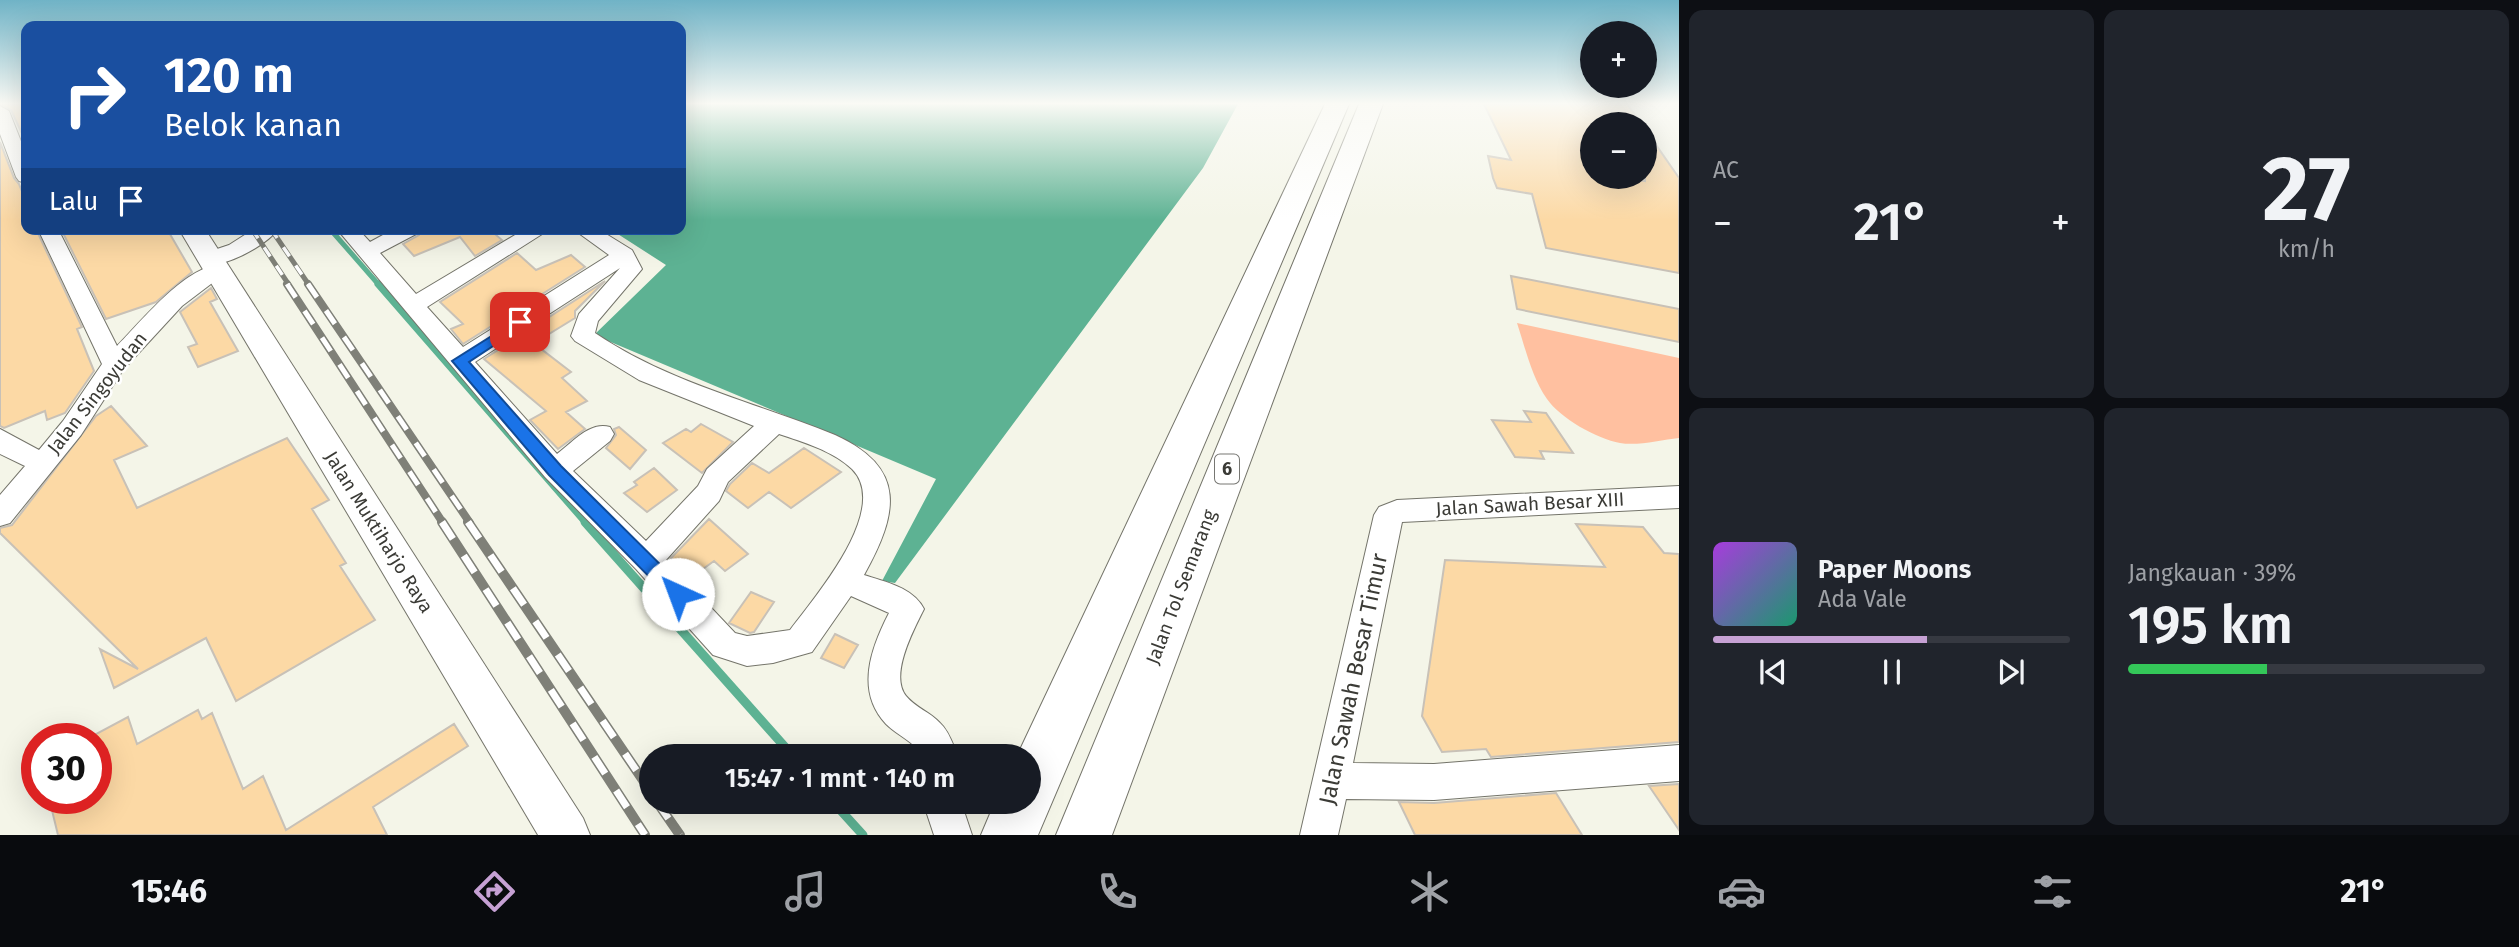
<!DOCTYPE html>
<html lang="id">
<meta charset="utf-8">
<style>
body{margin:0;font-family:"Fira Sans",sans-serif;background:#20242c;color:#f1f3f6;height:100vh;display:flex;flex-direction:column;font-size:26px;white-space:nowrap}
*{box-sizing:border-box;margin:0}
p{font-size:23px;color:#9ea1a6}
.icon{flex:none;width:38px;height:38px;fill:none;stroke:currentColor;stroke-width:2;stroke-linecap:round;stroke-linejoin:round}
.map{position:relative;flex:1;overflow:hidden}
.details{display:flex;flex-direction:column;gap:10px;padding:10px;background:#0d0f14;width:840px}
.details>*{flex:none}
.guide{position:absolute;left:21px;top:21px;width:665px;height:214px;border-radius:14px;box-shadow:0 7px 28px #0002;background:#1a4fa0;color:#fff;overflow:hidden}
.buttons{position:absolute;left:1580px;top:21px;display:grid;gap:14px}
.buttons a{display:grid;place-items:center;width:77px;height:77px;border-radius:50%;background:#171b24;box-shadow:0 7px 28px #0002;font-size:35px}
.speed{position:absolute;left:21px;top:723px;display:flex;gap:14px;font-size:35px;font-weight:700;text-align:center}
.speed>*{display:grid;place-content:center;width:91px;height:91px;border-radius:50%;background:#171b24;box-shadow:0 7px 28px #0002;line-height:1}
.speed .limit{border:10px solid #d22;background:#fff;color:#111}
.pin{position:absolute;display:grid;place-items:center;width:60px;height:60px;color:#fff;margin:-30px;border-radius:14px;box-shadow:0 4px 10px #0006}
.me{position:absolute;width:77px;margin:-38px;rotate:317deg;stroke-linejoin:round;filter:drop-shadow(0 0 5px #0008)}
.turn{display:flex;align-items:center;gap:24px;height:147px;padding:0 28px;font-size:32px}
.turn .icon{width:91px;height:91px;stroke-width:2.5}
.turn b{display:block;font-size:49px;line-height:60px}
.then{display:flex;align-items:center;height:66px;padding:0 28px;background:#0003;gap:14px;font-size:26px}
.big{font-size:52px;font-weight:600;line-height:1.1}
.details .tile{flex:1;display:flex;flex-direction:column;justify-content:center;gap:10px;min-width:0;padding:0 24px;border-radius:14px;background:#20242c}
.details .dial{align-items:center;gap:0}
.dial b{font-size:91px;line-height:1}
.song{display:flex;align-items:center;gap:21px}
.cover{width:84px;height:84px;border-radius:10px;background:linear-gradient(135deg,hsl(280 70% 55%),hsl(160 70% 35%))}
.played{height:7px;border-radius:4px;background:linear-gradient(90deg,#c6a1d4 60%,#363941 60%)}
.keys{display:flex;justify-content:space-around;direction:ltr}
.heat{display:flex;justify-content:space-between;align-items:center;font-size:38px;direction:ltr}
.charge{height:10px;border-radius:5px;background:linear-gradient(90deg,#34c759 39%,#363941 0)}
.details .tiles{flex:1;display:grid;gap:10px;grid-template-columns:repeat(2,1fr)}
.trip{position:absolute;left:639px;top:744px;width:402px;height:70px;border-radius:35px;background:#171b24;box-shadow:0 7px 28px #0002;font-weight:600;line-height:70px;text-align:center}
.tabs{display:flex;height:112px;justify-content:space-around;align-items:center;background:#090b0e;color:#9ea1a6}
.tabs .icon{width:49px;height:49px}
.tabs .current{color:#c6a1d4}
.tabs b{font-size:32px;color:#f1f3f6}
main{display:flex;flex:1;min-height:0}
.map>svg:first-child{display:block}
</style>
<main>
<div class="map">
<svg width="1679" height="835" viewBox="0 0 1679 835">
<rect width="100%" height="100%" fill="#f4f5e8"/>
<path fill="#ffc0a0" d="M 1517,323 L 1679,358 L 1679,438 C 1661,440 1638,446 1620,443 C 1597,439 1560,418 1547,399 C 1532,378 1525,347 1517,323 Z"/>
<path fill="#5db293" d="M 681,104 L 1238,104 L 1203,168 L 895,583 L 882,581 L 936,479 L 594,335 L 666,265 L 610,229 L 681,229 Z"/>
<g fill="none" stroke-linecap="round" stroke-linejoin="round">
<path stroke="#5db293" stroke-width="5" d="M 330,229 L 379,285"/>
<path stroke="#5db293" stroke-width="7" d="M 378,284 L 586,523"/>
<path stroke="#5db293" stroke-width="9" d="M 585,522 L 793,756
M 833,802 L 863,835"/>
</g>
<path fill="#fcd9a5" stroke="#c8c1b7" stroke-width="2" d="M 0,104 L 26,104 L 26,142 L 11,110 Z
M 1484,104 L 1627,104 L 1642,124 L 1592,124 L 1592,177 L 1618,177 L 1645,181 L 1645,129 L 1679,178 L 1679,273 L 1546,248 L 1532,194 L 1497,188 L 1493,178 L 1488,156 L 1511,160 Z
M 0,142 L 14,178 L 19,184 L 26,201 L 26,229 L 36,229 L 82,327 L 77,329 L 94,371 L 65,413 L 47,420 L 45,411 L 4,428 L 0,426 Z
M 61,229 L 167,229 L 192,272 L 156,302 L 106,319 Z
M 423,229 L 489,229 L 502,240 L 475,256 L 460,237 L 414,256 L 403,244 L 419,235 Z
M 517,253 L 536,270 L 571,255 L 585,267 L 463,344 L 451,329 L 463,324 L 440,302 Z
M 1511,276 L 1679,309 L 1679,342 L 1517,309 Z
M 605,281 L 575,311 L 575,318 L 541,339 L 543,341 L 536,345 L 571,372 L 562,378 L 587,401 L 566,412 L 585,429 L 558,449 L 530,420 L 546,411 L 484,359 Z
M 211,288 L 217,299 L 210,302 L 238,351 L 198,367 L 188,347 L 197,344 L 180,312 Z
M 111,406 L 147,446 L 114,460 L 137,508 L 287,438 L 329,500 L 312,509 L 346,563 L 340,566 L 375,620 L 236,701 L 206,638 L 114,688 L 100,649 L 138,669 L 0,533 L 0,528 L 12,525 L 96,416 Z
M 1524,411 L 1546,413 L 1573,453 L 1540,451 L 1544,459 L 1515,457 L 1492,420 L 1531,422 Z
M 701,424 L 733,442 L 702,473 L 663,443 L 686,429 L 691,432 Z
M 619,427 L 646,450 L 630,469 L 606,448 L 616,435 L 614,429 Z
M 804,448 L 841,472 L 791,508 L 769,492 L 748,508 L 726,491 L 730,484 L 752,463 L 769,473 Z
M 654,468 L 677,490 L 647,512 L 624,493 L 637,485 L 634,482 Z
M 709,519 L 748,554 L 725,571 L 714,561 L 692,577 L 671,558 Z
M 1576,524 L 1643,527 L 1664,553 L 1679,554 L 1679,742 L 1491,757 L 1486,749 L 1442,752 L 1422,716 L 1445,560 L 1605,567 Z
M 751,592 L 774,602 L 754,632 L 750,633 L 729,623 Z
M 835,634 L 858,645 L 844,668 L 821,658 Z
M 198,710 L 202,719 L 212,713 L 243,789 L 263,776 L 286,830 L 454,724 L 468,746 L 373,807 L 387,835 L 58,835 L 49,798 L 96,798 L 96,734 L 128,717 L 137,744 Z
M 1679,784 L 1679,830 L 1649,786 Z
M 1556,793 L 1582,835 L 1415,835 L 1399,802 L 1434,803 Z"/>
<g fill="none" stroke-linecap="round" stroke-linejoin="round">
<g stroke="#74746a" stroke-width="2">
<path id="minor" d="M 0,106 L 9,111 L 26,154 L 26,183 L 19,181 L 16,177 L 0,134 Z
M 38,229 L 58,229 L 117,346 C 139,324 192,258 225,266 L 228,271 L 182,306 L 123,370 L 81,435 L 10,523 L 0,526 L 0,495 L 25,466 L 0,454 L 0,429 L 39,450 L 63,421 L 102,364 Z
M 254,229 L 278,229 C 266,246 223,269 202,264 L 199,259 L 202,254 L 229,245 Z
M 337,229 L 358,229 L 370,242 L 394,229 L 421,229 L 418,233 L 380,253 L 416,294 L 525,229 L 550,229 L 427,307 L 463,347 L 609,255 L 573,229 L 598,229 L 632,250 L 642,269 L 598,321 L 595,333 C 669,383 754,402 835,435 C 908,468 898,514 864,575 C 885,582 913,587 924,609 C 914,629 889,675 906,696 C 916,708 930,712 940,723 C 949,731 953,745 958,756 L 922,756 C 914,741 898,736 886,724 C 855,691 871,648 889,613 L 851,596 L 812,652 L 773,663 L 747,666 L 713,655 L 636,569 L 545,477 ZM 620,268 L 579,314 L 571,336 L 575,341 L 639,380 L 754,426 L 707,469 L 698,486 L 646,541 L 573,471 L 610,441 L 614,434 L 610,427 C 590,421 573,442 557,454 L 475,362 ZM 779,434 C 803,442 833,451 852,469 C 892,509 813,599 790,630 L 747,636 L 735,633 L 666,560 L 719,501 L 728,482 Z
M 1679,486 L 1679,508 L 1402,522 L 1353,763 L 1434,764 L 1679,745 L 1679,781 L 1434,800 L 1346,799 L 1338,835 L 1300,835 L 1374,515 L 1379,507 L 1397,500 Z
M 923,802 L 961,802 L 972,835 L 934,835 Z"/>
</g>
<g stroke="#74746a" stroke-width="2">
<path id="tertiary" d="M 179,229 L 205,229 L 583,818 L 590,835 L 538,835 Z"/>
</g>
<g stroke="#74746a" stroke-width="2">
<path id="motorway" d="M 1325,104 L 1349,104 L 1038,835 L 981,835 L 995,802 L 1029,802 L 1029,756 L 1017,756 Z
M 1359,104 L 1383,104 L 1112,835 L 1056,835 Z"/>
</g>
<use href="#minor" fill="#fff" fill-rule="evenodd"/>
<use href="#tertiary" fill="#fff" fill-rule="evenodd"/>
<use href="#motorway" fill="#fff" fill-rule="evenodd"/>
<g stroke="#7f8078" stroke-width="5">
<path id="rail-far2" d="M 252,229 L 289,285
M 271,229 L 309,285"/>
</g>
<g stroke="#7f8078" stroke-width="8">
<path id="rail-far1" d="M 287,284 L 443,523
M 308,284 L 470,523"/>
</g>
<g stroke="#7f8078" stroke-width="10">
<path id="rail" d="M 442,522 L 645,835
M 468,522 L 651,792
M 657,802 L 680,835"/>
</g>
<use href="#rail-far2" stroke="#fff" stroke-width="3.5" stroke-dasharray="11" stroke-linecap="butt"/>
<use href="#rail-far1" stroke="#fff" stroke-width="5" stroke-dasharray="16" stroke-linecap="butt"/>
<use href="#rail" stroke="#fff" stroke-width="7" stroke-dasharray="20" stroke-linecap="butt"/>
</g>
<linearGradient id="sky" x2="0" y2="1"><stop stop-color="#70b3c6"/><stop offset="0.47" stop-color="#fafaf5"/><stop offset="1" stop-color="#fafaf5" stop-opacity="0"/></linearGradient>
<rect width="1679" height="220" fill="url(#sky)"/>
<path fill="#1a73e8" stroke="#114b97" stroke-width="2" d="M 520,318 L 525,319 L 525,325 L 469,362 L 561,466 L 685,589 L 688,594 L 685,600 L 678,602 L 672,600 L 549,475 L 452,361 Z"/>
<g text-anchor="middle" dominant-baseline="central" stroke-width="5" stroke-linejoin="round" paint-order="stroke">
<rect fill="#fff" stroke="#767672" stroke-width="2" x="1215" y="454.5" width="24" height="29" rx="5"/>
<g font-size="18" font-weight="bold" fill="#3b3b36">
<text x="1227" y="469">6</text>
</g>
<g font-size="19" fill="#3b3b36" stroke="#fff">
<text transform="translate(97 393) rotate(-52)">Jalan Singoyudan</text>
<text transform="translate(1530 504) rotate(-3)">Jalan Sawah Besar XIII</text>
<text transform="translate(379 532) rotate(58)">Jalan Muktiharjo Raya</text>
<text transform="translate(1181 587) rotate(-69)">Jalan Tol Semarang</text>
</g>
<g font-size="23" fill="#3b3b36" stroke="#fff">
<text transform="translate(1353 679) rotate(-78)">Jalan Sawah Besar Timur</text>
</g>
</g>
</svg>
<div class="buttons">
<a>+</a>
<a>−</a>
</div>
<div class="speed"><div class="limit">30</div></div>
<div class="pin" style="left:520px;top:322px;background:#d93025"><svg class="icon" aria-label="arrive" viewBox="0 0 24 24"><path d="M6 21V4h12l-3 4 3 4H6"/></svg></div>
<svg class="me" style="left:678px;top:594px" viewBox="-20 -20 40 40"><circle r="19" fill="#fff"/><path d="M0-13L10 11 0 6-10 11z" fill="#1a73e8"/></svg>
<div class="trip">15:47 · 1 mnt · 140 m</div>
<div class="guide">
<div class="turn"><svg class="icon" aria-label="right" viewBox="0 0 24 24"><path d="M7 20v-9h11M14 6l5 5-5 5"/></svg><div><b>120 m</b>Belok kanan</div></div>
<div class="then">Lalu<svg class="icon" aria-label="arrive" viewBox="0 0 24 24"><path d="M6 21V4h12l-3 4 3 4H6"/></svg></div>
</div>
</div>
<section class="details">
<div class="tiles">
<div class="tile"><p>AC</p>
<div class="heat"><a>−</a><b class="big">21°</b><a>+</a></div>
</div>
<div class="tile dial"><b>27</b><p>km/h</p></div>
<div class="tile">
<div class="song"><i class="cover"></i><div><b>Paper Moons</b><p>Ada Vale</p></div></div>
<div class="played"></div>
<div class="keys"><svg class="icon" aria-label="previous" viewBox="0 0 24 24"><path d="M18 5L8 12l10 7zM5 5v14"/></svg><svg class="icon" aria-label="pause" viewBox="0 0 24 24"><path d="M8 5v14M16 5v14"/></svg><svg class="icon" aria-label="next" viewBox="0 0 24 24"><path d="M6 5l10 7-10 7zM19 5v14"/></svg></div>
</div>
<div class="tile"><p>Jangkauan · 39%</p><b class="big">195 km</b><div class="charge"></div></div>
</div>
</section>
</main>
<nav class="tabs">
<b>15:46</b>
<svg class="icon current" aria-label="directions" viewBox="0 0 24 24"><path d="M12 3l9 9-9 9-9-9zM9 14v-3h6M13 9l2 2-2 2"/></svg>
<svg class="icon" aria-label="music" viewBox="0 0 24 24"><path d="M9 18V5l10-2v13"/><circle cx="6" cy="18" r="3"/><circle cx="16" cy="16" r="3"/></svg>
<svg class="icon" aria-label="phone" viewBox="0 0 24 24"><path d="M5 4h4l2 5-3 2q2 4 5 5l2-3 5 2v4C11 20 4 13 5 4z"/></svg>
<svg class="icon" aria-label="climate" viewBox="0 0 24 24"><path d="M12 3v18M4 7l16 10M4 17L20 7"/></svg>
<svg class="icon" aria-label="car" viewBox="0 0 24 24"><path d="M5 17H2v-5l4-1 3-4h7l3 4 3 1v5h-3M9 17h6M6 11h13"/><circle cx="7" cy="17" r="2"/><circle cx="17" cy="17" r="2"/></svg>
<svg class="icon" aria-label="filters" viewBox="0 0 24 24"><path d="M4 7h16M4 17h16"/><circle cx="9" cy="7" r="2"/><circle cx="15" cy="17" r="2"/></svg>
<b>21°</b>
</nav>
